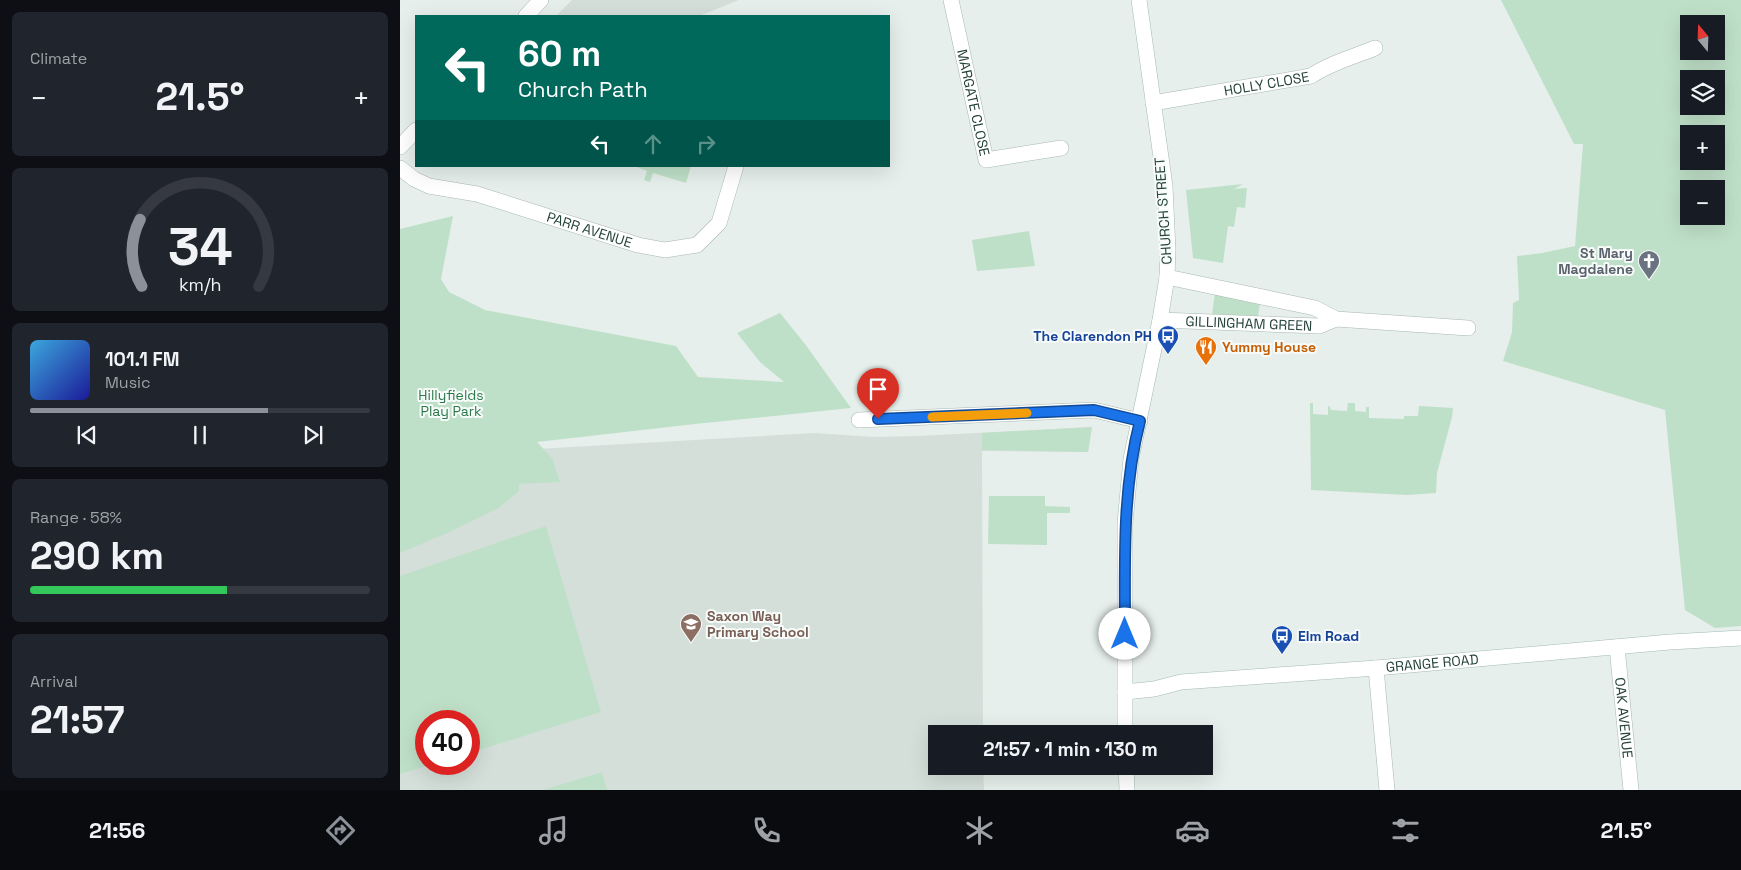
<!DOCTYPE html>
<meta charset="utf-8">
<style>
body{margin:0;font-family:"Space Grotesk",sans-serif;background:#20242c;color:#f1f3f6;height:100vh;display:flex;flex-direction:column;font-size:19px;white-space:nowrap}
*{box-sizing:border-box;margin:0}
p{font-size:16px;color:#9ea1a6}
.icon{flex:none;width:28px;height:28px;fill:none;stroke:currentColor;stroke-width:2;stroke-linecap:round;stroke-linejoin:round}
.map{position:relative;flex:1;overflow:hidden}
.side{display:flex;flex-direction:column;gap:12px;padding:12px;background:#0d0f14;width:400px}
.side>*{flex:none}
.banner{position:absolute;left:15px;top:15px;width:475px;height:152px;border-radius:0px;box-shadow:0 5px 20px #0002;background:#00695c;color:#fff;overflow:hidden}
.needle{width:32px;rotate:341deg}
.buttons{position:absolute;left:1280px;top:15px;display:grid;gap:10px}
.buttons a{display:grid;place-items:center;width:45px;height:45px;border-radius:0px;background:#171b24;box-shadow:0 5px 20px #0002;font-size:25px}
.speed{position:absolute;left:15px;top:710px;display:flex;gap:10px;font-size:25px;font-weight:700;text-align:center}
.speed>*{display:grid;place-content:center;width:65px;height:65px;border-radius:50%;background:#171b24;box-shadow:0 5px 20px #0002;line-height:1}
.speed .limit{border:8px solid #d22;background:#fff;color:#111}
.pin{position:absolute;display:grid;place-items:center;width:42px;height:42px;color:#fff;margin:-51px -21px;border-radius:50% 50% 50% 0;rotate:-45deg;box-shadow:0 0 5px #0007}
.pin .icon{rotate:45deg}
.me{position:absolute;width:55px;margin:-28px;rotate:0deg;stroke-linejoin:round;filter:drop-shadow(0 0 4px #0008)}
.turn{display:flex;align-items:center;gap:18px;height:105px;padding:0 20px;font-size:22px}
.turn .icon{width:65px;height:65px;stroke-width:2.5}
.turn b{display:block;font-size:35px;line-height:42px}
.lanes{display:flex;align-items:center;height:48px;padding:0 20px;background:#0003;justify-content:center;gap:25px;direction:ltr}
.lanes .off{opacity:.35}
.big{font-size:38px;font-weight:800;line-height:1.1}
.side .widget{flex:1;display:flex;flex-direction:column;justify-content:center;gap:8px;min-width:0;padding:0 18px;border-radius:8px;background:#20242c}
.side .dial{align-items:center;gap:0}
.dial svg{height:130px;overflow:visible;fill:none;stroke:#363941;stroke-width:7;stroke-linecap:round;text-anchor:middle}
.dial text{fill:#f1f3f6;stroke:none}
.song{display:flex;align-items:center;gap:15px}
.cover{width:60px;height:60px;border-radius:8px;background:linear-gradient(135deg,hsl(200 70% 55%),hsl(240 70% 35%))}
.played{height:5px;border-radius:2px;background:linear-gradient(90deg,#8c9099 70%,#363941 70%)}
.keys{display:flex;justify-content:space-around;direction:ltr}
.heat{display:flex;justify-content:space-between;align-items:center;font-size:28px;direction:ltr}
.charge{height:8px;border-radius:4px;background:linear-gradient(90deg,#34c759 58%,#363941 0)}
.trip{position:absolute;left:528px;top:725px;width:285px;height:50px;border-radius:0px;background:#171b24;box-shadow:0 5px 20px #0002;font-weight:800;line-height:50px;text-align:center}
.menu{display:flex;height:80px;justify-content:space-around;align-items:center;background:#090b0e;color:#9ea1a6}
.menu .icon{width:35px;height:35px}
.menu .selected{color:#8c9099}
.menu b{font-size:22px;color:#f1f3f6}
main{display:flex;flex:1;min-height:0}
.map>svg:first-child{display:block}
</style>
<main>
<section class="side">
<div class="widget"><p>Climate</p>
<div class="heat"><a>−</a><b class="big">21.5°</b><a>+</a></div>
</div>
<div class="widget dial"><svg viewBox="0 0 100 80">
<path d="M14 69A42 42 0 1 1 86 69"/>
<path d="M14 69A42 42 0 0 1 13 28" stroke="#8c9099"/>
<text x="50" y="56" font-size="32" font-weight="700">34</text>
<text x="50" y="72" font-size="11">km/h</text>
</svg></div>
<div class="widget">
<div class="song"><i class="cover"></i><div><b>101.1 FM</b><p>Music</p></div></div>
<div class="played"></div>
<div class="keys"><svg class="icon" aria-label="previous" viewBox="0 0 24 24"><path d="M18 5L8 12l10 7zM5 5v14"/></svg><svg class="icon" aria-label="pause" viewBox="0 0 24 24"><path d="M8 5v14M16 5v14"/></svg><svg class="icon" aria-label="next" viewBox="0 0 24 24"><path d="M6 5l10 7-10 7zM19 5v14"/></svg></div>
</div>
<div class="widget"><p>Range · 58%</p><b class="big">290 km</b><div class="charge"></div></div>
<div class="widget"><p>Arrival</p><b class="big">21:57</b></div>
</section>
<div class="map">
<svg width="1341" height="790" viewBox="0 0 1341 790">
<rect width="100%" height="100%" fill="#e6efeb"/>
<path fill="#d4dfda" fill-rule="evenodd" d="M 172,0 L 339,0 L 299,16 L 156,16 Z
M 692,427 L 688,452 L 582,451 L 583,734 L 536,734 L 536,766 L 583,766 L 584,790 L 0,790 L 0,546 L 137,449 L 414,433 L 474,437 L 519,436 ZM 26,721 L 69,721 L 69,764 L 26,764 Z"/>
<path fill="#bfe0c8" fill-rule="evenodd" d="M 1101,0 L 1341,0 L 1341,626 L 1315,628 L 1285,610 L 1265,410 L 1103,361 L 1112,332 L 1113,303 L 1119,300 L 1117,256 L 1142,253 L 1175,246 L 1183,144 L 1174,144 ZM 1289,24 L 1316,24 L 1316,51 L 1289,51 ZM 1289,79 L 1316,79 L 1316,106 L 1289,106 ZM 1289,134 L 1316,134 L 1316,161 L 1289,161 ZM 1289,189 L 1316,189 L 1316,216 L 1289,216 Z
M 234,166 L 291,166 L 286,183 L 253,173 L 250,182 L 244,180 L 247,171 Z
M 843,184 L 834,189 L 847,188 L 845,208 L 837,207 L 834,227 L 828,226 L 823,263 L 793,258 L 786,190 Z
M 53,216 L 41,279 L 49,292 L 85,310 L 276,346 L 298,377 L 384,382 L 360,362 L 337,333 L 380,313 L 405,344 L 451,408 L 295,424 L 137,442 L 152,458 L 160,482 L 119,484 L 119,491 L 99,508 L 45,534 L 0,553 L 0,229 Z
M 629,231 L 635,266 L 577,271 L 572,240 Z
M 815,293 L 860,304 L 858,316 L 812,314 Z
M 910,403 L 913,403 L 913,414 L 928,415 L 928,406 L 930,407 L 931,410 L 947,411 L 948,403 L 955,403 L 955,411 L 966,412 L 966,407 L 969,407 L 969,418 L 1004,419 L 1004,416 L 1018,416 L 1019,406 L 1053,408 L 1052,417 L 1037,473 L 1036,493 L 1007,495 L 911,490 Z
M 692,427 L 688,452 L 582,450 L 582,433 Z
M 589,496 L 645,496 L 645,506 L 670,507 L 670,513 L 647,513 L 647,545 L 588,544 Z
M 146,526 L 201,712 L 69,753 L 69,721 L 26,721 L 26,764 L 33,764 L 0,774 L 0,576 Z
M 202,772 L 207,790 L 143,790 Z"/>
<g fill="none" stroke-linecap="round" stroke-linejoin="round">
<g stroke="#a8b8b2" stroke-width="16">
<g id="street">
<path id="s1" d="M 551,0 L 586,160 L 661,148"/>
<path d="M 126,16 L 141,0"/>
<path id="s2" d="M 753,103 L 911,76 C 930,63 953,57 975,48"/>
<path d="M 0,147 L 16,130"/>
<path id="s3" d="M 0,168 L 14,179 L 29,186 L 77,194 L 238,245 L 265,250 L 297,245 L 319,223 L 336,166"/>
<path d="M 767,277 L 915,308 L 936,319 L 1068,328"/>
<path id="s4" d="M 760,320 L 919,326 L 936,319"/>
<path d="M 459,420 L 694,410 L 740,421"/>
<path id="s5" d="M 1217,647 L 1231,790"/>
<path d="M 976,668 L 987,790"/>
</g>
</g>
<g stroke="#a4bbb3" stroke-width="16">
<g id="secondary">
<path id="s6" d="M 725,692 L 754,689 L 781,682 L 976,668 L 1270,642 L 1341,638"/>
<path d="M 725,734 L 725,523 L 731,459 L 760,320 L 767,277 L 768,250 L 765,186 L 739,0"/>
<path d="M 726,766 L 727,790"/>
</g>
</g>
<use href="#street" stroke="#fff" stroke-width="15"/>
<use href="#secondary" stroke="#fff" stroke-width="15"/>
</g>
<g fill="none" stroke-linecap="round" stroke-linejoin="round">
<g stroke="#114b97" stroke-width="12">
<path id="route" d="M 478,419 L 694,410 L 740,421 C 722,490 725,562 725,634"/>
</g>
<use href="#route" stroke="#1a73e8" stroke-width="9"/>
<path stroke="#f59e0b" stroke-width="9" d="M 532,417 L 627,413"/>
</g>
<defs>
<g id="church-pin" transform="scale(1.125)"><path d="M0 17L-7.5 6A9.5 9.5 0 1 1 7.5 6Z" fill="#6b7280" stroke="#f7fbf9"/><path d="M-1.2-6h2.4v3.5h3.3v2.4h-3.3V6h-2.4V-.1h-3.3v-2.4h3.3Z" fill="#fff"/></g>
<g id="bus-pin" transform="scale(1.125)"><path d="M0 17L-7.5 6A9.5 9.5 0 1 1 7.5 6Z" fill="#1a4fb4" stroke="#f7fbf9"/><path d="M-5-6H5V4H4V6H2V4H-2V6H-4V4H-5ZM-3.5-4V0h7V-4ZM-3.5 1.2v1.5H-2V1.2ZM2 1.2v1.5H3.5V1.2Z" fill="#fff"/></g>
<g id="restaurant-pin" transform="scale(1.125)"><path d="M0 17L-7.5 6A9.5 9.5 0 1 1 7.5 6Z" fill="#e8710a" stroke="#f7fbf9"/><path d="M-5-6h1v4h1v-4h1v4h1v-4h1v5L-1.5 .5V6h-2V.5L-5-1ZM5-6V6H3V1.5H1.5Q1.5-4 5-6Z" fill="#fff"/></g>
<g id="school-pin" transform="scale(1.125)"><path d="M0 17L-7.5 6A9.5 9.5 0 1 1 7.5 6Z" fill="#8d6e63" stroke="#f7fbf9"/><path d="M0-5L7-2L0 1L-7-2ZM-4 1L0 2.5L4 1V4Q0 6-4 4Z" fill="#fff"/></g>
</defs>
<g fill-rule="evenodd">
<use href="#church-pin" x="1249" y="261"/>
<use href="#bus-pin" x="768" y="336"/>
<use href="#restaurant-pin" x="806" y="347"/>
<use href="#school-pin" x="291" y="624"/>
<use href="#bus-pin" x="882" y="636"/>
</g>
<g text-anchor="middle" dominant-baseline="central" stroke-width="4" stroke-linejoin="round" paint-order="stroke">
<g font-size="14" fill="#24423a" stroke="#f7fbf9">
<text stroke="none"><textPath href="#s2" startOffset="115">HOLLY CLOSE</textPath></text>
<text stroke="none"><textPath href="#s1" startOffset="105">MARGATE CLOSE</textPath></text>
<text transform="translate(763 211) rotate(-94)">CHURCH STREET</text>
<text stroke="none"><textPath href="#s3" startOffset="201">PARR AVENUE</textPath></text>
<text stroke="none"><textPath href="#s4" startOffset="89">GILLINGHAM GREEN</textPath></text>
<text stroke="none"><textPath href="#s6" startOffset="309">GRANGE ROAD</textPath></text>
<text stroke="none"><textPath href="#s5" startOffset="71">OAK AVENUE</textPath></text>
</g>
<g font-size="14" font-weight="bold" fill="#5b616d" stroke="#f7fbf9" text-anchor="end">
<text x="1233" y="253">St Mary<tspan x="1233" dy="16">Magdalene</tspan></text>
</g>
<g font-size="14" font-weight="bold" fill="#164399" stroke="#f7fbf9" text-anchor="end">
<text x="752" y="336">The Clarendon PH</text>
<text x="898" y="636" text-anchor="start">Elm Road</text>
</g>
<g font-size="14" font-weight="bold" fill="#c56008" stroke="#f7fbf9" text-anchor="start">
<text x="822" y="347">Yummy House</text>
</g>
<g font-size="14" fill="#2d7a4b" stroke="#f7fbf9">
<text x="51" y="395">Hillyfields<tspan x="51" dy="16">Play Park</tspan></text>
</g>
<g font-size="14" font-weight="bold" fill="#785e54" stroke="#f7fbf9" text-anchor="start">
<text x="307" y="616">Saxon Way<tspan x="307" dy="16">Primary School</tspan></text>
</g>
</g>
</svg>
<div class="buttons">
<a><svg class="needle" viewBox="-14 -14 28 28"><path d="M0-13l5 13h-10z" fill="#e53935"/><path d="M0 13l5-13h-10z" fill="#9ea1a6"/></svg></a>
<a><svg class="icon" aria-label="layers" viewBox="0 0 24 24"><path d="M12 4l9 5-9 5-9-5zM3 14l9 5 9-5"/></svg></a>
<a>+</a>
<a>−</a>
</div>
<div class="speed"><div class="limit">40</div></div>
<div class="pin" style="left:478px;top:419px;background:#d93025"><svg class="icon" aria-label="arrive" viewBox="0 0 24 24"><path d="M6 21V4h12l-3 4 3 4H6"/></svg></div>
<svg class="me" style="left:725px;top:634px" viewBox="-20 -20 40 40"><circle r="19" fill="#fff"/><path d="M0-13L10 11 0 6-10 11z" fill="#1a73e8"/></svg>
<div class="trip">21:57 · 1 min · 130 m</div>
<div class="banner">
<div class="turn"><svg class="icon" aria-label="left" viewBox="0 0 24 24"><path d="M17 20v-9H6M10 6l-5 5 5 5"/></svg><div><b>60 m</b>Church Path</div></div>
<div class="lanes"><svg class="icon" aria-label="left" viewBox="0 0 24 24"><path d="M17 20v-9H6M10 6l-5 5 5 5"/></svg><svg class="icon off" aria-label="ahead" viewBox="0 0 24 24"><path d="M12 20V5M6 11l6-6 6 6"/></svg><svg class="icon off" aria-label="right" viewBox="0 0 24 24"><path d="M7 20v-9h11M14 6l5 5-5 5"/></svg></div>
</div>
</div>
</main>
<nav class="menu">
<b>21:56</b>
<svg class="icon selected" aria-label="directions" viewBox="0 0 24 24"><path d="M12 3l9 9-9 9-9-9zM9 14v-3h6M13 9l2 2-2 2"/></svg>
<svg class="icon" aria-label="music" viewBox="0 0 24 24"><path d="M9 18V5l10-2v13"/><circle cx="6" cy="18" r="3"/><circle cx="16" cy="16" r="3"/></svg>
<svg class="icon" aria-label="phone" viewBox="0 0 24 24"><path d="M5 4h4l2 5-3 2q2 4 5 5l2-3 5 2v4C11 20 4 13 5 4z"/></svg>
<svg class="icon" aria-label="climate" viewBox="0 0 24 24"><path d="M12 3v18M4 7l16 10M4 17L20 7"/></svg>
<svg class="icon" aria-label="car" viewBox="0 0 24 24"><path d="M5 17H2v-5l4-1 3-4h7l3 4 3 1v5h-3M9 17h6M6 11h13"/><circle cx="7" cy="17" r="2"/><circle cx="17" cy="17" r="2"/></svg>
<svg class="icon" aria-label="filters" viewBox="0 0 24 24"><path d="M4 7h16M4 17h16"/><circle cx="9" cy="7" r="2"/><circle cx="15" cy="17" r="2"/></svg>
<b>21.5°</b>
</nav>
